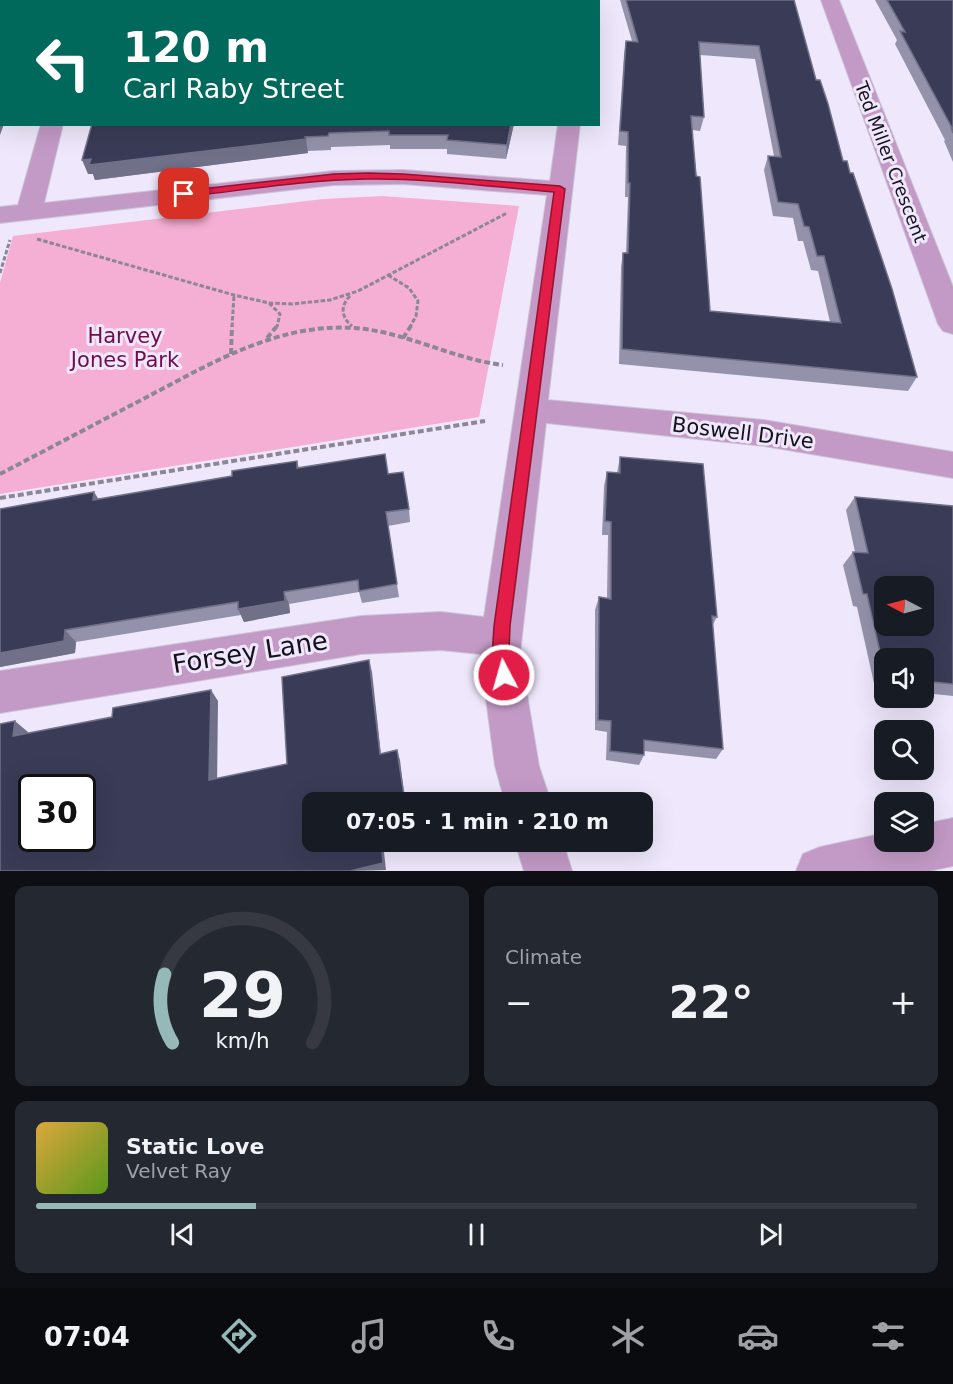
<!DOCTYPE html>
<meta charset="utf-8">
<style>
body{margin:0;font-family:"DejaVu Sans",sans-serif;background:#242831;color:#f1f3f6;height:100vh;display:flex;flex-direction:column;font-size:22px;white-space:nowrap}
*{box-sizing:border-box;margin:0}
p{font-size:20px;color:#9ea1a6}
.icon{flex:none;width:33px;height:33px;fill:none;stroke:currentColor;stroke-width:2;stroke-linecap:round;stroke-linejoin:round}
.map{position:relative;height:871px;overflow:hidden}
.drawer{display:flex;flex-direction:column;gap:15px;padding:15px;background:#0d0f14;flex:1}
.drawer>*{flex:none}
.banner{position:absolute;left:0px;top:0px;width:600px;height:126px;box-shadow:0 6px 24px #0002;background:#00695c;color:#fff;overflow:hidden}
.needle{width:39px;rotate:276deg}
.tools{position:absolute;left:874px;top:576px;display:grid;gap:12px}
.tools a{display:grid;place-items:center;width:60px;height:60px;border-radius:12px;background:#171b24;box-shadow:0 6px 24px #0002;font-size:30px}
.speed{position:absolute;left:18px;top:774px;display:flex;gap:12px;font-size:30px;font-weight:700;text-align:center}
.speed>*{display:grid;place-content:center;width:78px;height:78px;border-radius:50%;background:#171b24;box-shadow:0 6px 24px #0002;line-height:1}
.speed .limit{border:3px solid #111;border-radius:9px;background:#fff;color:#111}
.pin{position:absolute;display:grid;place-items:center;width:51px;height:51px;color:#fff;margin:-26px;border-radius:12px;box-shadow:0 3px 9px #0006}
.me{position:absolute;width:66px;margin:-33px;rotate:354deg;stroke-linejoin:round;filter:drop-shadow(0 0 4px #0008)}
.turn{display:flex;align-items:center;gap:21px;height:126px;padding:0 24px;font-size:27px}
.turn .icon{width:78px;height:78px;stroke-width:2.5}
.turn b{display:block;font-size:42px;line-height:51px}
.big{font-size:45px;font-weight:700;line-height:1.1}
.drawer .widget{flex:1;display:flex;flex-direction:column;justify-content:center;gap:9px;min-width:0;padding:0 21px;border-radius:12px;background:#242831}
.drawer .dial{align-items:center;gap:0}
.dial svg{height:156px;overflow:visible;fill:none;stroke:#363941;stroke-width:7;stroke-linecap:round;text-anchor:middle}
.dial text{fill:#f1f3f6;stroke:none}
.song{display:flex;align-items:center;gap:18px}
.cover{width:72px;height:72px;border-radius:9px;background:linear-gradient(135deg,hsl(40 70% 55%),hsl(90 70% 35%))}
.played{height:6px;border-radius:3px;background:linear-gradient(90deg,#95b8b8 25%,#363941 25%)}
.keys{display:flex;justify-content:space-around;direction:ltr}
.heat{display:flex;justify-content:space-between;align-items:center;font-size:33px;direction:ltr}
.drawer .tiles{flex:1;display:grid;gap:15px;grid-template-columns:1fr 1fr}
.widget:last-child{grid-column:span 2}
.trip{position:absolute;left:302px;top:792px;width:351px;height:60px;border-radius:12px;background:#171b24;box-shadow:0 6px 24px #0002;font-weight:700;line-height:60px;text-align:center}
.menu{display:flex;height:96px;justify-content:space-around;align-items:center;background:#090b0e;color:#9ea1a6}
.menu .icon{width:42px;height:42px}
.menu .current{color:#95b8b8}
.menu b{font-size:27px;color:#f1f3f6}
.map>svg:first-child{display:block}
</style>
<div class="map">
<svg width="953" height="871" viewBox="0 0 953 871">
<rect width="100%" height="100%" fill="#efe8fc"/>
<path fill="#f6afd4" d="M 382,196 L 519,206 L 479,417 L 0,494 L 0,283 L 13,236 L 323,199 Z"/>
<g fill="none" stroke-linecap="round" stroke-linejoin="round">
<g stroke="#ccc6d8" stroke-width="2">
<path id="minor" d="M 77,0 L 95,0 L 95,2 L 77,2 Z
M 326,0 L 344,0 L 345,2 L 327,2 Z
M 568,0 L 586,0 L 586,2 L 568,2 Z
M 821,0 L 839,0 L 953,287 L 953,334 L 943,331 L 938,324 Z
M 41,124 L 63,124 L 44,203 L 334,171 L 403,170 L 550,181 L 558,124 L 580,124 L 548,400 L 764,420 L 953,452 L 953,478 L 764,446 L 546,423 L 520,653 L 539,766 L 551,802 L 505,802 L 495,766 L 480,654 L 441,650 L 361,654 L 0,713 L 0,671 L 361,616 L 441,612 L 484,617 L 547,195 L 403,184 L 334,185 L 0,223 L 0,207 L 18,205 Z
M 953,818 L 953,866 L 929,871 L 796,871 L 803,854 L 820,847 L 885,833 L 885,842 L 924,842 L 924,824 Z
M 515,842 L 563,842 L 572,871 L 524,871 Z"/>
</g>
<path stroke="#8c8696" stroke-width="3" stroke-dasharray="4.5 2" stroke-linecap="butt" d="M 37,239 L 234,295 L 269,303 L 292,304 L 330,300 L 358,291 L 507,213
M 0,273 L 10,240
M 388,275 L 409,288 L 418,301 L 416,316 L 410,327
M 350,296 C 340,306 341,317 352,326
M 269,303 L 280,314 L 277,327
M 232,327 L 234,295"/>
<path stroke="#8c8696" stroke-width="4" stroke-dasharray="6 3" stroke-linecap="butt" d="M 267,338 L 277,326
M 403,338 L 411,326
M 231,354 L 232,326
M 0,474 C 48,449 97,423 145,398 C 210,364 277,323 353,328 C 405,331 452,359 503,365
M 0,498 L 485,421"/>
<use href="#minor" fill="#c39ac6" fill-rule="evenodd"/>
</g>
<path fill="#9492aa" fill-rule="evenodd" d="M 620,0 L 794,0 L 816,80 L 917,377 L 908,391 L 619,364 L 621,267 L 623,253 L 626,253 L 628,197 L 625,197 L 626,146 L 618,145 L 624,54 L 626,41 L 632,41 ZM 700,55 L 755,59 L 774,156 L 768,156 L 764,170 L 773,216 L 793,218 L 798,241 L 803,241 L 811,270 L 818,271 L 830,322 L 710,311 L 692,130 L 700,131 L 704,117 Z
M 875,0 L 953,0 L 953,162 L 944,141 L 945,140 L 895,44 L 897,40 Z
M 92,124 L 514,124 L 506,159 L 447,154 L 447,149 L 390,149 L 390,145 L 331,147 L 331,150 L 308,151 L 308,153 L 95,180 L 93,174 L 88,174 Z
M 620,457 L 717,617 L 712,626 L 723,749 L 716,759 L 644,751 L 644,755 L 639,765 L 606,760 L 607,732 L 595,730 L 595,610 L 599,597 L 607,598 L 608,535 L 602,535 L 604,486 L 607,472 L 617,473 Z
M 297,461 L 299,468 L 388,474 L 409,509 L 410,522 L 388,526 L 399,597 L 362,603 L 359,592 L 289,604 L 290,613 L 244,622 L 241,615 L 76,642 L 75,653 L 0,667 L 98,499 L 232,476 Z
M 855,497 L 953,506 L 953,696 L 924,693 L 924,658 L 885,658 L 885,689 L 875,688 L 857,607 L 853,606 L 843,565 L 853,552 L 855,552 L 846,510 Z"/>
<path fill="#707088" d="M 2,81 L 1,115 L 2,124 L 4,124 L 0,135 L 0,85 Z
M 511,124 L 514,124 L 506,159 L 507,145 Z
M 306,139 L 308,153 L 95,180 L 93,174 L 88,174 L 82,160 Z
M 94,492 L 103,506 L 93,500 Z
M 284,592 L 289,604 L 290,613 L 244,622 L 238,609 Z
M 65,630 L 76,642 L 75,653 L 0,667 L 0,653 Z
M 369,660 L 372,672 L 382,764 L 380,754 Z
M 211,690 L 218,701 L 217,789 L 209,780 Z
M 15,721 L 28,732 L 26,746 L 13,736 Z
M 397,750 L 400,760 L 405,802 Z
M 381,842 L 392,842 L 383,843 L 386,870 L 350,871 Z"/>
<path fill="#3a3c57" stroke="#707088" stroke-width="1.5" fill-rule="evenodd" d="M 0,0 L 37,0 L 36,2 L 2,2 L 2,81 L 0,85 Z
M 119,0 L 299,0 L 299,2 L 119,2 Z
M 372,0 L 538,0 L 539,2 L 371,2 Z
M 626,0 L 794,0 L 816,80 L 820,80 L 828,104 L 843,161 L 847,161 L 850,173 L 853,173 L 892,289 L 917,377 L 622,349 L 623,253 L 628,253 L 630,183 L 628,183 L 628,132 L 620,131 L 626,41 L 638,42 ZM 699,42 L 759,46 L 781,157 L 768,156 L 778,202 L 798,204 L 804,226 L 809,227 L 817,256 L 824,256 L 841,323 L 710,311 L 700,177 L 696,176 L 691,116 L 704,117 Z
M 887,0 L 953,0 L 953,133 L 951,128 L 952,128 L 900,31 L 905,32 Z
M 92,124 L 511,124 L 507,145 L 447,140 L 448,135 L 389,135 L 389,131 L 329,133 L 328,136 L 305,137 L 306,139 L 89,165 L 91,159 L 82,160 Z
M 385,454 L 388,474 L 403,472 L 409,509 L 386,512 L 397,584 L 359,591 L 358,580 L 284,592 L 285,601 L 238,609 L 238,602 L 65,630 L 64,641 L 0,653 L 0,509 L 94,492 L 93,500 L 232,476 L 232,471 L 297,461 L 297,468 Z
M 620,457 L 703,464 L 717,617 L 712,616 L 723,749 L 644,740 L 644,755 L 610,751 L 611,721 L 598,720 L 599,597 L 611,599 L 611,522 L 605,521 L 607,472 L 620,473 Z
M 855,497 L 953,506 L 953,684 L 924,681 L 924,658 L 885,658 L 885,674 L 867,594 L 863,594 L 853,552 L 868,553 ZM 885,586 L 924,586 L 924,626 L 885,626 Z
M 369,660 L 380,754 L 397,750 L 405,802 L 312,802 L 312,842 L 381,842 L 383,863 L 350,871 L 0,871 L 0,724 L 15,721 L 13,736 L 112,717 L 113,708 L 211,690 L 209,780 L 287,764 L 282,677 ZM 32,788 L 82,788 L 82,838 L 32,838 Z"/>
<path fill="#e11d48" stroke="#92132f" stroke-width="1.5" d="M 368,173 L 403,174 L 560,186 L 565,189 L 510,626 L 509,652 L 512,675 L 510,681 L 504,683 L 498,681 C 490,664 493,644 494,626 L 554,192 C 492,187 429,178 367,179 C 306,180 245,190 184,197 L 179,194 L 184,191 L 334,174 Z"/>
<g text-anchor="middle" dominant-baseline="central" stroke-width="6" stroke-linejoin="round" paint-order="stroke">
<g font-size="18" fill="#15111c" stroke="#efe8fc">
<text transform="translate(891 162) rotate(69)">Ted Miller Crescent</text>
</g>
<g font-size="21" fill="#6e0d4d" stroke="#efe8fc">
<text x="125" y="336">Harvey<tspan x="125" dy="24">Jones Park</tspan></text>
</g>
<g font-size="21" fill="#15111c" stroke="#efe8fc">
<text transform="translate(743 433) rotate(7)">Boswell Drive</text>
</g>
<g font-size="26" fill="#15111c" stroke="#efe8fc">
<text transform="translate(250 652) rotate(-9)">Forsey Lane</text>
</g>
</g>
</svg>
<div class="tools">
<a><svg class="needle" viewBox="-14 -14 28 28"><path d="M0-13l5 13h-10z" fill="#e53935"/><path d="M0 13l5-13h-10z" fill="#9ea1a6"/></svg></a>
<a><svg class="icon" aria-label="sound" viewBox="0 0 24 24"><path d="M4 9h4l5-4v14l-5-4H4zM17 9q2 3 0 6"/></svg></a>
<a><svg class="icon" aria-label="search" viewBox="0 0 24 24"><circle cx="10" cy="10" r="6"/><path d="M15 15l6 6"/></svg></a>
<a><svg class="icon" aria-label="layers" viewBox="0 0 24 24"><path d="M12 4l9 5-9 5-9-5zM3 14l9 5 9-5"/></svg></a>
</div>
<div class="speed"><div class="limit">30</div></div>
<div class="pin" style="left:184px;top:194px;background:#d93025"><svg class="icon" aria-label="arrive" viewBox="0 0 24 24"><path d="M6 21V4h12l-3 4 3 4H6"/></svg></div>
<svg class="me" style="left:504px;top:675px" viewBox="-20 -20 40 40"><circle r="17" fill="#e11d48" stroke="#fff" stroke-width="3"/><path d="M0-11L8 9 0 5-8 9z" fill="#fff"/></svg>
<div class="trip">07:05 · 1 min · 210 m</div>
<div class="banner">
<div class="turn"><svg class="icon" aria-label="left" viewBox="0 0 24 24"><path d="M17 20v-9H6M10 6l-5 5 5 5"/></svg><div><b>120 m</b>Carl Raby Street</div></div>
</div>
</div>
<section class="drawer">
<div class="tiles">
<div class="widget dial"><svg viewBox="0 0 100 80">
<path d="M14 69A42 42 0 1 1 86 69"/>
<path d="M14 69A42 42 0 0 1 10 34" stroke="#95b8b8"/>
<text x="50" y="56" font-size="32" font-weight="700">29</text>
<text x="50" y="72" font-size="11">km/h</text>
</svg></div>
<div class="widget"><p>Climate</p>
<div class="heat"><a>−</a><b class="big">22°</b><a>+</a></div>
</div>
<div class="widget">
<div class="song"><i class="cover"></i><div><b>Static Love</b><p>Velvet Ray</p></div></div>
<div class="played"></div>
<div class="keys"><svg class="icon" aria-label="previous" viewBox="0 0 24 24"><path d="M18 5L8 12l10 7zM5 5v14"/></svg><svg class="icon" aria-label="pause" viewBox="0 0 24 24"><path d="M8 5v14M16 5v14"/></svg><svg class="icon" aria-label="next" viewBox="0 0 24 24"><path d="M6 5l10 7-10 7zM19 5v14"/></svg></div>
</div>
</div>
</section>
<nav class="menu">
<b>07:04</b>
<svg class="icon current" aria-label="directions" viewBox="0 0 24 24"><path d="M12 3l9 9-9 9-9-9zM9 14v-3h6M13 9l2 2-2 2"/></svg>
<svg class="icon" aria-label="music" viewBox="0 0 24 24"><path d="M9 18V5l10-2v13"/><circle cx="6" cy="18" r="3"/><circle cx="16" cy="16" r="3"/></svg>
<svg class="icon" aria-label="phone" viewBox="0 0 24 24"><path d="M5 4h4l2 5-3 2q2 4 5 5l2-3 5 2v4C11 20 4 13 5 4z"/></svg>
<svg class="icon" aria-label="climate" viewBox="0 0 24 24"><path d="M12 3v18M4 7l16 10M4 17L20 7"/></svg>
<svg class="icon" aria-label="car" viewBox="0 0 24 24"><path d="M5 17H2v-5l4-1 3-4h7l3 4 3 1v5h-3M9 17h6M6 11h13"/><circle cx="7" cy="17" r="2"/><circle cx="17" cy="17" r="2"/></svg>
<svg class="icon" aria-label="filters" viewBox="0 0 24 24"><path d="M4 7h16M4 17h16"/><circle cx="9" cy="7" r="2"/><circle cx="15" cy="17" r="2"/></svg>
</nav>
